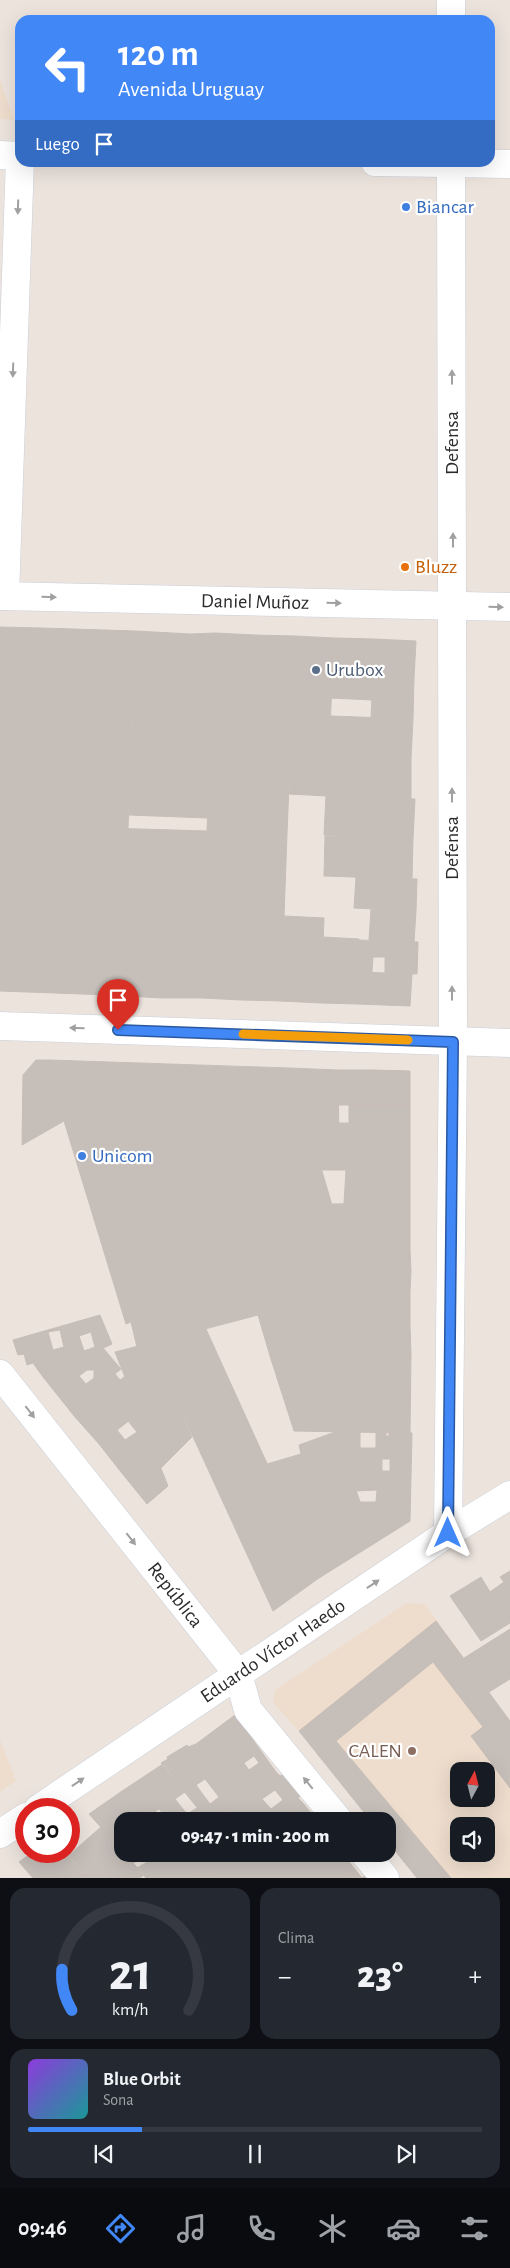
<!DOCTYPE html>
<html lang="es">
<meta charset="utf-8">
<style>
body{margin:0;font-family:"Alegreya Sans",sans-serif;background:#242831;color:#f1f3f6;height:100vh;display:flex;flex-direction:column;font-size:19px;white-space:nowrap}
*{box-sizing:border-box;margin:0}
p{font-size:16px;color:#9ea1a6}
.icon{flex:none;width:28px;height:28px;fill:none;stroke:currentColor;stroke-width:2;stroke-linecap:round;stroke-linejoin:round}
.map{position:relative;height:1878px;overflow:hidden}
.side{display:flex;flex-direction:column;gap:10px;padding:10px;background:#0d0f14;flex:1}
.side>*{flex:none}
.top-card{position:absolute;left:15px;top:15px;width:480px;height:152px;border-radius:15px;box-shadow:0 5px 20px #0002;background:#4187f6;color:#fff;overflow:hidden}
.needle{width:32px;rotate:7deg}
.fabs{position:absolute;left:450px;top:1762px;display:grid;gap:10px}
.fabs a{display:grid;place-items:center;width:45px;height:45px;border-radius:10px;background:#171b24;box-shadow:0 5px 20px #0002;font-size:25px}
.speed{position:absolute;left:15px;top:1798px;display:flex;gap:10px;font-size:25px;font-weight:700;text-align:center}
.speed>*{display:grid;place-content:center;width:65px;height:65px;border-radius:50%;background:#171b24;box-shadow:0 5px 20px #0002;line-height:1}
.speed .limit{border:8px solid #d22;background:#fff;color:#111}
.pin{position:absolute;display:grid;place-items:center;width:42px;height:42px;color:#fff;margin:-51px -21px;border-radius:50% 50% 50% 0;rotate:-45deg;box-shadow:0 0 5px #0007}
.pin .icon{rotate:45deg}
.me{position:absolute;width:55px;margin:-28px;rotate:0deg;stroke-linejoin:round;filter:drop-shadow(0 0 4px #0008)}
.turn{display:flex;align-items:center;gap:18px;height:105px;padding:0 20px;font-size:22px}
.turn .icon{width:65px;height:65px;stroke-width:2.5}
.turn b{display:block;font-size:35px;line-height:42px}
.then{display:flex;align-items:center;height:48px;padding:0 20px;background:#0003;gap:10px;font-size:19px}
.big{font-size:38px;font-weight:800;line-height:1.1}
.side .widget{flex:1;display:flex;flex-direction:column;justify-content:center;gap:8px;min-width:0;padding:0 18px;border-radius:15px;background:#242831}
.side .dial{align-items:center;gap:0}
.dial svg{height:130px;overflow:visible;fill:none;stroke:#363941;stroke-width:7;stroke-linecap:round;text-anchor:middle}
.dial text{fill:#f1f3f6;stroke:none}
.song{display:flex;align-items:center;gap:15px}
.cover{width:60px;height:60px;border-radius:8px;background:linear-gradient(135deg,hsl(270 70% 55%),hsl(180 70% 35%))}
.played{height:5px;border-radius:2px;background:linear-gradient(90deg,#4187f6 25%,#363941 25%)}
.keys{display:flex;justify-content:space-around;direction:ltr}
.heat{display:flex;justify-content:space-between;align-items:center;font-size:28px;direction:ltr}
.side .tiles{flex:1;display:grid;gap:10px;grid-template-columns:1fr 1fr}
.widget:last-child{grid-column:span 2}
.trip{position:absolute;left:114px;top:1812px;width:282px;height:50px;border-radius:15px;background:#171b24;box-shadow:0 5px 20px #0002;font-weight:800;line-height:50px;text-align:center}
.tab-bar{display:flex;height:80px;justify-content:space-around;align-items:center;background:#090b0e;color:#9ea1a6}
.tab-bar .icon{width:35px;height:35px}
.tab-bar .current{color:#4187f6}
.tab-bar b{font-size:22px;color:#f1f3f6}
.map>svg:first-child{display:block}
</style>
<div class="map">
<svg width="510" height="1878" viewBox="0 0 510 1878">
<rect width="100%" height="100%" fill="#ece3dd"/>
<path fill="#eeddcd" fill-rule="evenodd" d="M 0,79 L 14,120 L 0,119 Z
M 407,1603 L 425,1604 L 510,1721 L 510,1878 L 417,1878 L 388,1842 L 388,1821 L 371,1821 L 299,1731 L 273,1703 L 275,1690 ZM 459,1771 L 486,1771 L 486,1799 L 459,1799 ZM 459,1826 L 486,1826 L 486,1854 L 459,1854 Z
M 0,1740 L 16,1781 L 0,1792 Z"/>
<path fill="#c5beb9" stroke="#c8beb7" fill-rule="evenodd" d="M 0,627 L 42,628 L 120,872 L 51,893 L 0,752 Z
M 42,628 L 135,631 L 128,829 L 106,828 Z
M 135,631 L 191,634 L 189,704 L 133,702 Z
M 215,633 L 255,635 L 248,833 L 207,831 Z
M 215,633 L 212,705 L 189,704 L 191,634 Z
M 255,635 L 295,636 L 287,834 L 248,833 Z
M 295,636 L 334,638 L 327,796 L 289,794 Z
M 334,638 L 374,639 L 372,700 L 331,698 Z
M 374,639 L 416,641 L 414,679 L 373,677 Z
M 373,677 L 414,679 L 413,719 L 371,717 Z
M 133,702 L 212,705 L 208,818 L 129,815 Z
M 331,716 L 413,719 L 412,739 L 330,736 Z
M 330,736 L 412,739 L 411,759 L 329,756 Z
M 0,752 L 18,803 L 0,809 Z
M 329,756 L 411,759 L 411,799 L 327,796 Z
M 326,796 L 415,799 L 413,839 L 324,835 Z
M 18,803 L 51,893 L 74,886 L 109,995 L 0,991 L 0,809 Z
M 106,828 L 207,831 L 202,998 L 162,998 Z
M 207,831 L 248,833 L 242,1000 L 202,998 Z
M 248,833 L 287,834 L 281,1001 L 242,1000 Z
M 325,836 L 413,839 L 412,879 L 324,876 Z
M 120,872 L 162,998 L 109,995 L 74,886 Z
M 356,877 L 417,879 L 416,911 L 354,908 Z
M 371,909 L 416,911 L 414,942 L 369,940 Z
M 284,916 L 324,918 L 321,1003 L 281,1001 Z
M 323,937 L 359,939 L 357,1004 L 321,1003 Z
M 359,940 L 418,942 L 417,974 L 385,973 L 385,957 L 373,957 L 372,972 L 358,972 Z
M 358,972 L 412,974 L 410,1006 L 357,1004 Z
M 36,1060 L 50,1060 L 64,1100 L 58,1102 L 64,1121 L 22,1145 L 23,1075 Z
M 50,1060 L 289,1068 L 317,1154 L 202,1189 L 170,1088 L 64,1121 L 58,1102 L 64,1100 Z
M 289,1068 L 338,1070 L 339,1140 L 312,1140 Z
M 338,1070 L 373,1070 L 372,1105 L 338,1105 Z
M 373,1070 L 410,1071 L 410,1105 L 372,1105 Z
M 170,1088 L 202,1189 L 317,1154 L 376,1355 L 270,1356 L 258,1315 L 137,1347 L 131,1322 L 126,1324 L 64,1121 Z
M 349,1105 L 410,1105 L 410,1138 L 339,1140 L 339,1123 L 349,1123 Z
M 410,1138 L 410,1167 L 346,1170 L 322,1170 L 312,1140 Z
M 410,1167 L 410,1203 L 344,1204 L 346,1170 Z
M 410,1203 L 410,1224 L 338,1224 L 332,1204 Z
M 338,1224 L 410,1224 L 410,1250 L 346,1252 Z
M 410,1250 L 411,1271 L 352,1272 L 346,1252 Z
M 411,1271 L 410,1292 L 358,1292 L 352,1272 Z
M 358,1292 L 410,1292 L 410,1325 L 367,1324 Z
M 100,1315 L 112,1344 L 43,1377 L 33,1363 L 27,1365 L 24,1354 L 18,1355 L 13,1340 ZM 60,1330 L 64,1347 L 53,1350 L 48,1332 ZM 91,1332 L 95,1347 L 84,1351 L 79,1336 Z
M 367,1324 L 410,1325 L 411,1354 L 376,1355 Z
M 206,1329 L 319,1578 L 273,1611 L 150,1343 Z
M 150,1343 L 192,1437 L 161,1468 L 115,1352 Z
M 103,1348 L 121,1369 L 115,1374 L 120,1380 L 75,1417 L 43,1377 ZM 87,1370 L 94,1370 L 94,1378 L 86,1384 L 79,1376 Z
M 411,1354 L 410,1433 L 294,1431 L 270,1356 Z
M 124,1377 L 139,1413 L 99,1444 L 75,1417 Z
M 139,1413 L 152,1446 L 121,1472 L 99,1444 L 117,1430 L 125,1440 L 137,1432 L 128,1421 Z
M 335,1432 L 360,1432 L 360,1448 L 376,1448 L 376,1433 L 386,1433 L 386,1436 L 389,1436 L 389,1433 L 412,1433 L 410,1521 L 375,1543 L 360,1502 L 376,1502 L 377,1490 L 356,1491 ZM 382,1459 L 390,1459 L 390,1471 L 382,1471 Z
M 335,1432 L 375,1543 L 319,1578 L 267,1464 L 301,1454 L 299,1445 Z
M 152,1446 L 168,1486 L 147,1504 L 121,1472 Z
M 510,1571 L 510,1623 L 481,1641 L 450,1596 L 481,1577 L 490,1592 L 504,1582 L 500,1577 Z
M 436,1621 L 510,1721 L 510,1788 L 471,1736 L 483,1727 L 433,1662 L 336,1741 L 451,1878 L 417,1878 L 388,1842 L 388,1821 L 371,1821 L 299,1731 Z
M 510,1629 L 510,1679 L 489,1692 L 464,1658 Z
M 235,1715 L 261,1751 L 220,1780 L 196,1744 Z
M 196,1744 L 235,1802 L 208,1821 L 161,1763 L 168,1759 L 167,1757 L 187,1745 L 188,1747 ZM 205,1779 L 219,1797 L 210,1804 L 196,1785 Z
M 261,1751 L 276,1772 L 235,1802 L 220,1780 L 244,1763 L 249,1770 L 259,1763 L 254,1756 Z
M 163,1764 L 185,1792 L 175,1799 L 187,1814 L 197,1808 L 208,1821 L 169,1821 L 159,1809 L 149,1816 L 125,1789 Z
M 276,1772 L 280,1776 L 282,1775 L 300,1796 L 298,1798 L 303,1803 L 280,1821 L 252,1821 L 244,1812 L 231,1821 L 208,1821 ZM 275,1790 L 283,1800 L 271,1809 L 262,1799 Z
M 125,1789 L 153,1821 L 122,1821 L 122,1851 L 89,1814 Z
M 303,1803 L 317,1821 L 280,1821 Z
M 101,1827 L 144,1875 L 140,1878 L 88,1878 L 68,1856 Z
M 34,1851 L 65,1851 L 88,1878 L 33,1878 L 19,1862 Z
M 125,1854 L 180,1854 L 201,1878 L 146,1878 L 137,1868 L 147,1862 L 143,1858 L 133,1863 Z
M 180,1854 L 197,1854 L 201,1860 L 209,1854 L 234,1854 L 236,1856 L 201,1878 Z
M 238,1854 L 343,1854 L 354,1868 L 341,1878 L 202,1878 Z
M 354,1868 L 362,1878 L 365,1876 L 367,1878 L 341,1878 Z"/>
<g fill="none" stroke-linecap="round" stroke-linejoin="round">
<g stroke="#c9cfd8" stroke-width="29">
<path id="street" d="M 451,0 L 451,20
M 5,596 L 20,159
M 0,1374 L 238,1674 L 248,1710 L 339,1821
M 448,1533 L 453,1042 L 451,162
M 38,1809 L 448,1533 L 510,1495
M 0,1834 L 26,1817
M 365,1854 L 385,1878"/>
</g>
<g stroke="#c9cfd8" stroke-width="29">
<path id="secondary" d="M 0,155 L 20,156
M 375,162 L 510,164
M 0,596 L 510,607
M 0,1026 L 510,1043"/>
</g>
<use href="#street" stroke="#fff" stroke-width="28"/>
<use href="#secondary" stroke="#fff" stroke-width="28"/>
</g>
<defs><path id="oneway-solid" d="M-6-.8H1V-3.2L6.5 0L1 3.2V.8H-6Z" transform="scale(1.25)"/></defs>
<g fill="#a0a0a0">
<use href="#oneway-solid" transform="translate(18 207) rotate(92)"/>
<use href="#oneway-solid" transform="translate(13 370) rotate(92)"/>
<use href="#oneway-solid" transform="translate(452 377) rotate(-90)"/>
<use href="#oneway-solid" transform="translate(453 540) rotate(-90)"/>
<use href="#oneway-solid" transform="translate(49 597) rotate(1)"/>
<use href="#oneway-solid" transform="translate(334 603) rotate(1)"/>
<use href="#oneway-solid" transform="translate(496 607) rotate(1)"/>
<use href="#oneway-solid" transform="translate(452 795) rotate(-90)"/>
<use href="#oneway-solid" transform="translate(452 993) rotate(-90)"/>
<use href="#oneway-solid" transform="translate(77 1028) rotate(-178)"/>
<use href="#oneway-solid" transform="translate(30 1412) rotate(52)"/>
<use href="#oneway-solid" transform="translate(131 1539) rotate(52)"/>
<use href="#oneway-solid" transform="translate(373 1584) rotate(-34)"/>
<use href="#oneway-solid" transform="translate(78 1782) rotate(-34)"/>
<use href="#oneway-solid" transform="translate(308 1783) rotate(-129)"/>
</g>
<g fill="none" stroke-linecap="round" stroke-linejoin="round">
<g stroke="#2a58a0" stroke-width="12">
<path id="route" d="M 118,1030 L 453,1042 L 448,1533"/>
</g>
<use href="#route" stroke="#4187f6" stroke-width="9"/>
<path stroke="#f59e0b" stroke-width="9" d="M 243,1034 L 408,1040"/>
</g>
<g fill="#3f7fe0" stroke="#fff" stroke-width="2">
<circle cx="406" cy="207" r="5"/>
<circle cx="82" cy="1156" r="5"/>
</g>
<circle fill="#e8710a" stroke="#fff" stroke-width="2" cx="405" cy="567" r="5"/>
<circle fill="#5c6f8a" stroke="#fff" stroke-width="2" cx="316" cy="670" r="5"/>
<circle fill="#8d6e63" stroke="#fff" stroke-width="2" cx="412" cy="1751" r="5"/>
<g text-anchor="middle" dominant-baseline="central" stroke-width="4.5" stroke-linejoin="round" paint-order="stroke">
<g font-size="20" fill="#366cbe" stroke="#fff" text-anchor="start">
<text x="416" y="207">Biancar</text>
<text x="92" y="1156">Unicom</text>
</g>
<g font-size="20" fill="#2b2b2b" stroke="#fff">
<text transform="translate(452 443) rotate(-90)">Defensa</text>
<text transform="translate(255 602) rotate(1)">Daniel Muñoz</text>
<text transform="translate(452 848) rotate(-90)">Defensa</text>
<text transform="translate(175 1595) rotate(52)">República</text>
<text transform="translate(273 1651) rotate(-34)">Eduardo Víctor Haedo</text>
</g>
<g font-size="20" fill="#c56008" stroke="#fff" text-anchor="start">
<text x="415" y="567">Bluzz</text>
</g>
<g font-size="20" fill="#4e5e75" stroke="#fff" text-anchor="start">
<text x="326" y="670">Urubox</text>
</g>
<g font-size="20" fill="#785e54" stroke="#fff" text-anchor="end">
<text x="402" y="1751">CALEN</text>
</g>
</g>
</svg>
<div class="fabs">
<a><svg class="needle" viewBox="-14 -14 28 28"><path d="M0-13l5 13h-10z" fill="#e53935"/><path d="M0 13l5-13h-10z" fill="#9ea1a6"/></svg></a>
<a><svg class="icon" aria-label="sound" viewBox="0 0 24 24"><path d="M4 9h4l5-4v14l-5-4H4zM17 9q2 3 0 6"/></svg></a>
</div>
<div class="speed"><div class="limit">30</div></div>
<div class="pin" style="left:118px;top:1030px;background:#d93025"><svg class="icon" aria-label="arrive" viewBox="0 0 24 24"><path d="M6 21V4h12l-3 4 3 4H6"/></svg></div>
<svg class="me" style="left:448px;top:1533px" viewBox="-20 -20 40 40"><path d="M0-17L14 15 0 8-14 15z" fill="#4187f6" stroke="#fff" stroke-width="4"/></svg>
<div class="trip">09:47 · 1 min · 200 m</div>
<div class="top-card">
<div class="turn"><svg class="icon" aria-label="left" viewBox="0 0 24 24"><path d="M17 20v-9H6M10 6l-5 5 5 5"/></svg><div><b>120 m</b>Avenida Uruguay</div></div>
<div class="then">Luego<svg class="icon" aria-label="arrive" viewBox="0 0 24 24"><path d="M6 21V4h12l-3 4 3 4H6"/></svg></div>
</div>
</div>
<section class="side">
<div class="tiles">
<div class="widget dial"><svg viewBox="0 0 100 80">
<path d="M14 69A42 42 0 1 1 86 69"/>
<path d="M14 69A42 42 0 0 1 8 44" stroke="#4187f6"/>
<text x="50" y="56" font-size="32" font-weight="700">21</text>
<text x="50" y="72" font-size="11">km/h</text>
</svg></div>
<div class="widget"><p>Clima</p>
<div class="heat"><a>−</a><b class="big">23°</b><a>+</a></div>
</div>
<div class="widget">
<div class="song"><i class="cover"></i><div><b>Blue Orbit</b><p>Sona</p></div></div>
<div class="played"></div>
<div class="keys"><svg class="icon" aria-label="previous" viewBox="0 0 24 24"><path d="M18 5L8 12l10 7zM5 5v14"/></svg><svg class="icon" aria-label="pause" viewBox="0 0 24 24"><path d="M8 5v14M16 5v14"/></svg><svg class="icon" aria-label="next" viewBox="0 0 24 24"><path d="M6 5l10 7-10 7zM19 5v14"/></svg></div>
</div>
</div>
</section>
<nav class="tab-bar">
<b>09:46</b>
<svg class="icon current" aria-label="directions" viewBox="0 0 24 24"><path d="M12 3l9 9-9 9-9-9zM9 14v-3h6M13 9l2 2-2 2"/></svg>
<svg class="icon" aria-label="music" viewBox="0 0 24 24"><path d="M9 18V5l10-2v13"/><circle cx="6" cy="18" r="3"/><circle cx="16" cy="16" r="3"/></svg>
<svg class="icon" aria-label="phone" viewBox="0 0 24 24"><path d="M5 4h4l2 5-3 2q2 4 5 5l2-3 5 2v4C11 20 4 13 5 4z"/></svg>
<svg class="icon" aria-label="climate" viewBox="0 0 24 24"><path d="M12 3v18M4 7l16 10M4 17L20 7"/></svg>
<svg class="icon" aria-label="car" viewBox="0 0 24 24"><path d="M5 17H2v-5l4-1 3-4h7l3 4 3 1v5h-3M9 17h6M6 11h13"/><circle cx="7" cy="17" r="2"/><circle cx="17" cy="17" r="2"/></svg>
<svg class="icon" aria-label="filters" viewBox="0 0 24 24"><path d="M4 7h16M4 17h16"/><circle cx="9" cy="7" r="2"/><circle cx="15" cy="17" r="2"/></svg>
</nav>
